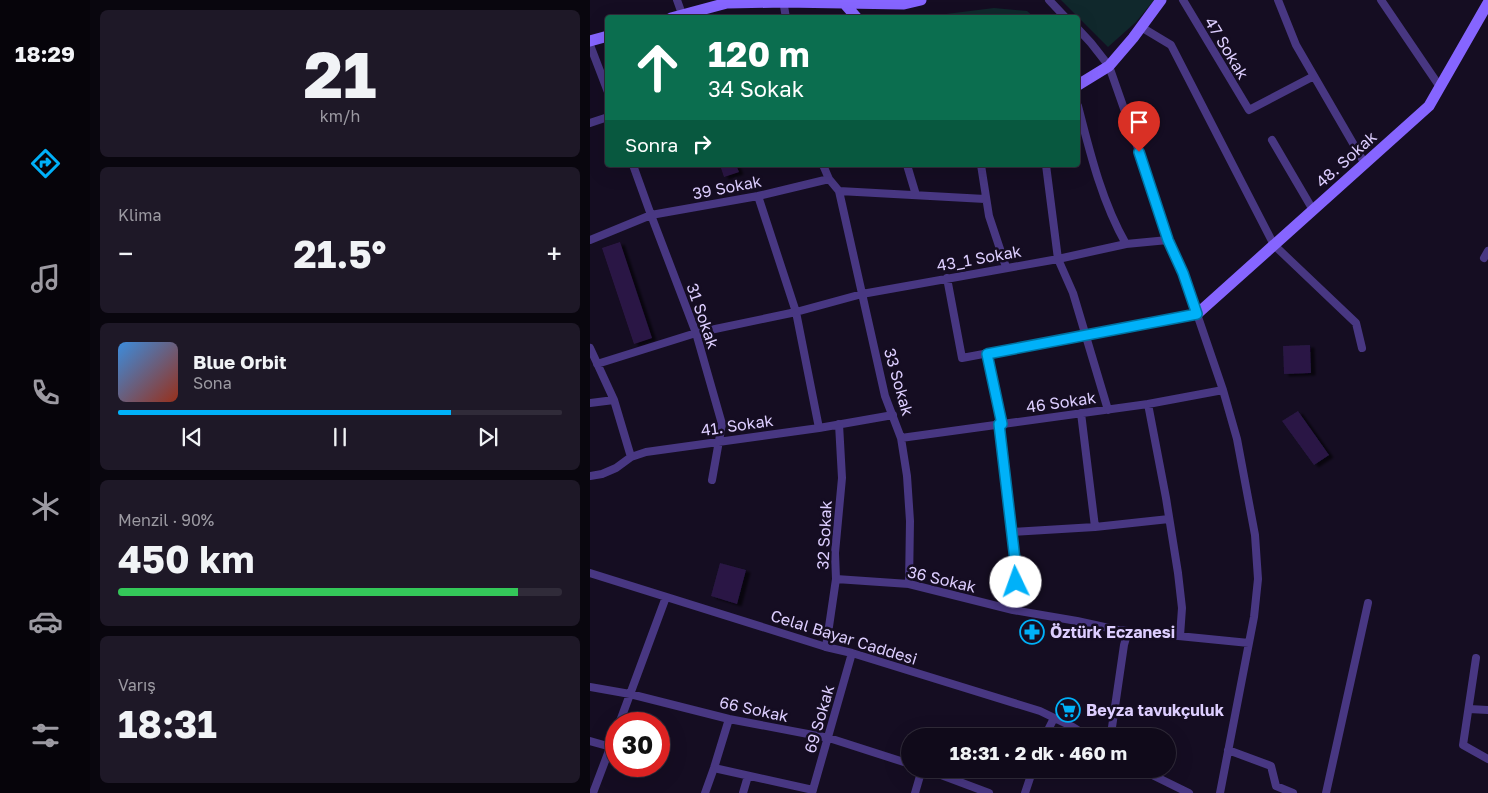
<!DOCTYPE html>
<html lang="tr">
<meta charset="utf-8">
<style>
body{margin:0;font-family:"Golos Text",sans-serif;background:#1e1827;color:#f1f3f6;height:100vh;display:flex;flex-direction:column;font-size:19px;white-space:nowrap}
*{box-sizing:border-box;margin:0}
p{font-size:16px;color:#9c9aa2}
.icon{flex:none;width:28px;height:28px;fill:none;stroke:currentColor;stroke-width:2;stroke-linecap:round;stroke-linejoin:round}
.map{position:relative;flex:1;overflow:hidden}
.side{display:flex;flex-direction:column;gap:10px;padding:10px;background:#09060e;width:500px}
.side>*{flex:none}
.banner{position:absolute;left:15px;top:15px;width:475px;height:152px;border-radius:5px;box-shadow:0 5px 20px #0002,0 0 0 1px #302b39;background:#0b6e4f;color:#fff;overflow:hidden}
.speed{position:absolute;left:15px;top:712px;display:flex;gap:10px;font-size:25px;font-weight:700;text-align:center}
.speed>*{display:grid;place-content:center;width:65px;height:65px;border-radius:50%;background:#100a1a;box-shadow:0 5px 20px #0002,0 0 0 1px #302b39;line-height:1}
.speed .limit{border:8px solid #d22;background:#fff;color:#111}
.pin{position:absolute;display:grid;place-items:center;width:42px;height:42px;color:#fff;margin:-51px -21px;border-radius:50% 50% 50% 0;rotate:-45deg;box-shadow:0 0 5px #0007}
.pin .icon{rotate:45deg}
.me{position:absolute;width:55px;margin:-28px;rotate:357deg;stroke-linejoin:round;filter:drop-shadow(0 0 4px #0008)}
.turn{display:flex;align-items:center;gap:18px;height:105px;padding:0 20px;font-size:22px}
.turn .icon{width:65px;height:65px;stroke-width:2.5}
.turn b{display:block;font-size:35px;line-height:42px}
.then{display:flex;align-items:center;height:48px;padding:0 20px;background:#0003;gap:10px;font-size:19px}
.big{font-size:38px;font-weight:700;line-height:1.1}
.side .widget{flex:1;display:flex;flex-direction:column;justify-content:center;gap:8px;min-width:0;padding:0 18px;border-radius:8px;background:#1e1827}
.side .dial{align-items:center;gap:0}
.dial b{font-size:65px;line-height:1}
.song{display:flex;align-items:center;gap:15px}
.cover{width:60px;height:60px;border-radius:8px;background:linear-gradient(135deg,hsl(210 70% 55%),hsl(10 70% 35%))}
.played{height:5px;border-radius:2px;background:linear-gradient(90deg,#00b1f9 75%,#302b39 75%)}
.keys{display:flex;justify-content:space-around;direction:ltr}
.heat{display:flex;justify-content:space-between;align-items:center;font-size:28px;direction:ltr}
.charge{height:8px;border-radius:4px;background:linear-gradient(90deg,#34c759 90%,#302b39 0)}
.trip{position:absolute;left:311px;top:728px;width:275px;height:50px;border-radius:25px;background:#100a1a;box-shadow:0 5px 20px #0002,0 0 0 1px #302b39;font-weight:700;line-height:50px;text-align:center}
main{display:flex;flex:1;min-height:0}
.menu{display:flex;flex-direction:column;width:90px;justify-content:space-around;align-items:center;background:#06040a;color:#9c9aa2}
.menu .icon{width:35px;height:35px}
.menu .active{color:#00b1f9}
.menu b{font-size:22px;color:#f1f3f6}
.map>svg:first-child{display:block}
</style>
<main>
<nav class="menu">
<b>18:29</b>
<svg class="icon active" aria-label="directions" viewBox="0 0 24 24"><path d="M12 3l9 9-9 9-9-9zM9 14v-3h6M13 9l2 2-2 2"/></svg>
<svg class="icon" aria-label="music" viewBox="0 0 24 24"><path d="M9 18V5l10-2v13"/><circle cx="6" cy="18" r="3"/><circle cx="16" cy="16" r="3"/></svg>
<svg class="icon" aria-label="phone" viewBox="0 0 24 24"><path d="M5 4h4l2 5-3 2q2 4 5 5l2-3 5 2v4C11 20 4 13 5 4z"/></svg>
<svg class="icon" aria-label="climate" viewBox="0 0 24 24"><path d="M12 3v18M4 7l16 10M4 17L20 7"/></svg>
<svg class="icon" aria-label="car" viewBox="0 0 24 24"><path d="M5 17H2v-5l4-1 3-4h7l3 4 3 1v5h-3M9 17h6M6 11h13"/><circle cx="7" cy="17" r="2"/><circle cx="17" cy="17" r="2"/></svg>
<svg class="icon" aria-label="filters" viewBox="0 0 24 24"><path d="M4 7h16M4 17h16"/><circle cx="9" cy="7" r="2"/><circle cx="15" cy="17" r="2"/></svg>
</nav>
<section class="side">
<div class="widget dial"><b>21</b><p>km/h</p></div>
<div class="widget"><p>Klima</p>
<div class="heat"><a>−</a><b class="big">21.5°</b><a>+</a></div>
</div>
<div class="widget">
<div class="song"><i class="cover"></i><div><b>Blue Orbit</b><p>Sona</p></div></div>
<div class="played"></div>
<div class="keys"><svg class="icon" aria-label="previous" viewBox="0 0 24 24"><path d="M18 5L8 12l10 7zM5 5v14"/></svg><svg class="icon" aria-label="pause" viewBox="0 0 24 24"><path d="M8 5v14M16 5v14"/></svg><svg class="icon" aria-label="next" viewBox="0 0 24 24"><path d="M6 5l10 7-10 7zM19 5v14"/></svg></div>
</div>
<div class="widget"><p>Menzil · 90%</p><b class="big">450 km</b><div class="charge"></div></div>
<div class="widget"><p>Varış</p><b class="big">18:31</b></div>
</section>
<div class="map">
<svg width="898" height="793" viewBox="0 0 898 793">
<defs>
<filter id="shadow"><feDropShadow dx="4.5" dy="2.5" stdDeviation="1" flood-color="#0009"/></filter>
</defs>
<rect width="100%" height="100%" fill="#150d22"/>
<path fill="#10282c" d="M 471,0 L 564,0 L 546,22 L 518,47 Z
M 404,8 L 437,11 L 444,17 L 332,17 Z"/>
<path fill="#291944" filter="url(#shadow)" d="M 130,165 L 146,165 L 149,172 L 134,177 Z
M 30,242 L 62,338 L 44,344 L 12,248 Z
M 720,345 L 721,373 L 694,374 L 693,346 Z
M 708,411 L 739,455 L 724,465 L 692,421 Z
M 130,563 L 156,570 L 147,604 L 121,596 Z"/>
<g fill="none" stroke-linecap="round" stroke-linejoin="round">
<path stroke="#483782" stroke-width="8" d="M 87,0 L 92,14
M 193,0 L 196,18
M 459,0 L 476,18
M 593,0 L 659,110 L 724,76
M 688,0 L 706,45 L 775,164
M 791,0 L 850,87
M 551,27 L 581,45 L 684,245 L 766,323 L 772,348
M 488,29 L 501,43 L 519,66 L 559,180 L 578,240 L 593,273 L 633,390 L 647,439 L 665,535 L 668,579 L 664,617 L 630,793
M 0,45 L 18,92
M 488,106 C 500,153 512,202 536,244
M 0,123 L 18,117
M 682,140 L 723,210
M 43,165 L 61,215 L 106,333 L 132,424 L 122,480
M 233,165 L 239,179
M 317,165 L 326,195
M 391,165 L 399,216 L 416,267
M 456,165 L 468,259 L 483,293 L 518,410
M 249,191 L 395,199
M 0,240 L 61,215 L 168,196 L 239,179 L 249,191 L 295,396 L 311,438 L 317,476 L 320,521 L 319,584
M 894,258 L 898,251
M 357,278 L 372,358 L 607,314
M 0,348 L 24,400 L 41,457
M 397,353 L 412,424
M 7,364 L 106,333 L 206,312 L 168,196
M 0,403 L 24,400
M 558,404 L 576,498 L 588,573 L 592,608 L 590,636
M 491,413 L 505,527
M 409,424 L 425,560 L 426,582 L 423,610
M 229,428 L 206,312 L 272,294 L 468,259 L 536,244 L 578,240
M 311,438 L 558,404 L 633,390
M 0,476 L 12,474 L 26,468 L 41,457 L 56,452 L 229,428 L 303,415
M 422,532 L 505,527 L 579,519
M 0,573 L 236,647 L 262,653 L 450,711 L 483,727 L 497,736
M 246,579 L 319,584 L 423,610 L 487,621 L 528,630 L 659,643
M 236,647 L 246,579 L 245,553 L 252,478 L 249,424
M 886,658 L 873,745 L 898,759
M 0,687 L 40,694 L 139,719 L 239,738 L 320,764
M 879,709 L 898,710
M 29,724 L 76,597
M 455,736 L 464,718
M 519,736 L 521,734 L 534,645 L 538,631
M 0,741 L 21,747
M 638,750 L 681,766 L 686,786 L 703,793
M 124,768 L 223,790
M 335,769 L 399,793
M 550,769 L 599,793
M 3,793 L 26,732
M 115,793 L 124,768 L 139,719
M 153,793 L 158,776
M 222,793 L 262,653
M 325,793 L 332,769
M 435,793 L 443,769
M 736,793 L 778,603"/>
<path stroke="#8665ff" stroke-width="11" d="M 253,2 L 267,18
M 81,18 L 137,3 L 194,2 L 314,4 L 331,0
M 0,41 L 18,36
M 488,85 L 519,66 L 543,38 L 571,0
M 607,314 L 839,106 L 898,3"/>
</g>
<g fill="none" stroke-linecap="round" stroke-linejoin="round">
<g stroke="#0073a2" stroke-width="12">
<path id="route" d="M 426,582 L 425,560 L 409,424 L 412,424 L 397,354 L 607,314 L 593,273 L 578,240 L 549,152"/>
</g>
<use href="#route" stroke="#00b1f9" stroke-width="9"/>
</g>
<defs>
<g id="pharmacy-ring" transform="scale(1.25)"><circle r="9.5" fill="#150d22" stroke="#00b1f9" stroke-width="1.5"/><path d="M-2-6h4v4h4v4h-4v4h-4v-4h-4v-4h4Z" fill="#00b1f9"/></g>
<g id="supermarket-ring" transform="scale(1.25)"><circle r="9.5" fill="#150d22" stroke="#00b1f9" stroke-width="1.5"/><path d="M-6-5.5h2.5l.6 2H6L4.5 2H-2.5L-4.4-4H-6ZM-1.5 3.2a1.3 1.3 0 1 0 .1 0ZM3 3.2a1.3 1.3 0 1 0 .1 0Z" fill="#00b1f9"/></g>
</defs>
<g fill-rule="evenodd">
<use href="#pharmacy-ring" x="442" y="632"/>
<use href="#supermarket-ring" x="478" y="710"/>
</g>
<g text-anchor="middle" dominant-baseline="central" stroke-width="5" stroke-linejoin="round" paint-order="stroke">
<g font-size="16" fill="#ddceff" stroke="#150d22">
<text transform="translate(637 48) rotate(59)">47 Sokak</text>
<text transform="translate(756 159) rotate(-42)">48. Sokak</text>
<text transform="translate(137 187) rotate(-11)">39 Sokak</text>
<text transform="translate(389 258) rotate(-10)">43_1 Sokak</text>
<text transform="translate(113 316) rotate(71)">31 Sokak</text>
<text transform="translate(309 382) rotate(74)">33 Sokak</text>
<text transform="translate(471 402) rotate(-8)">46 Sokak</text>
<text transform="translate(147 425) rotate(-8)">41. Sokak</text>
<text transform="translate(234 535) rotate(-87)">32 Sokak</text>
<text transform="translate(352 579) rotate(13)">36 Sokak</text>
<text transform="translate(254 637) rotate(17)">Celal Bayar Caddesi</text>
<text transform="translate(164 709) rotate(12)">66 Sokak</text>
<text transform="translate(229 719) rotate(-74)">69 Sokak</text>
</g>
<g font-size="16" font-weight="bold" fill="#ddceff" stroke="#150d22" text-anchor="start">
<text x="460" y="632">Öztürk Eczanesi</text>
<text x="496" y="710">Beyza tavukçuluk</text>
</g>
</g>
</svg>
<div class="speed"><div class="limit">30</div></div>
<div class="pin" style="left:549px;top:152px;background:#d93025"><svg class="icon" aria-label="arrive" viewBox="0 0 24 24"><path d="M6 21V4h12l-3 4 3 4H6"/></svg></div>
<svg class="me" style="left:426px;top:582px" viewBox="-20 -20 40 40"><circle r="19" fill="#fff"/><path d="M0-13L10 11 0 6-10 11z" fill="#00b1f9"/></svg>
<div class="trip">18:31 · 2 dk · 460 m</div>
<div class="banner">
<div class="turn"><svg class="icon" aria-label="ahead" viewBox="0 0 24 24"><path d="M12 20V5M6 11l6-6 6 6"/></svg><div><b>120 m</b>34 Sokak</div></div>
<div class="then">Sonra<svg class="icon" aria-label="right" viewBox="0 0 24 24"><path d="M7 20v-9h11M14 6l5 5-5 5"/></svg></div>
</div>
</div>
</main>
